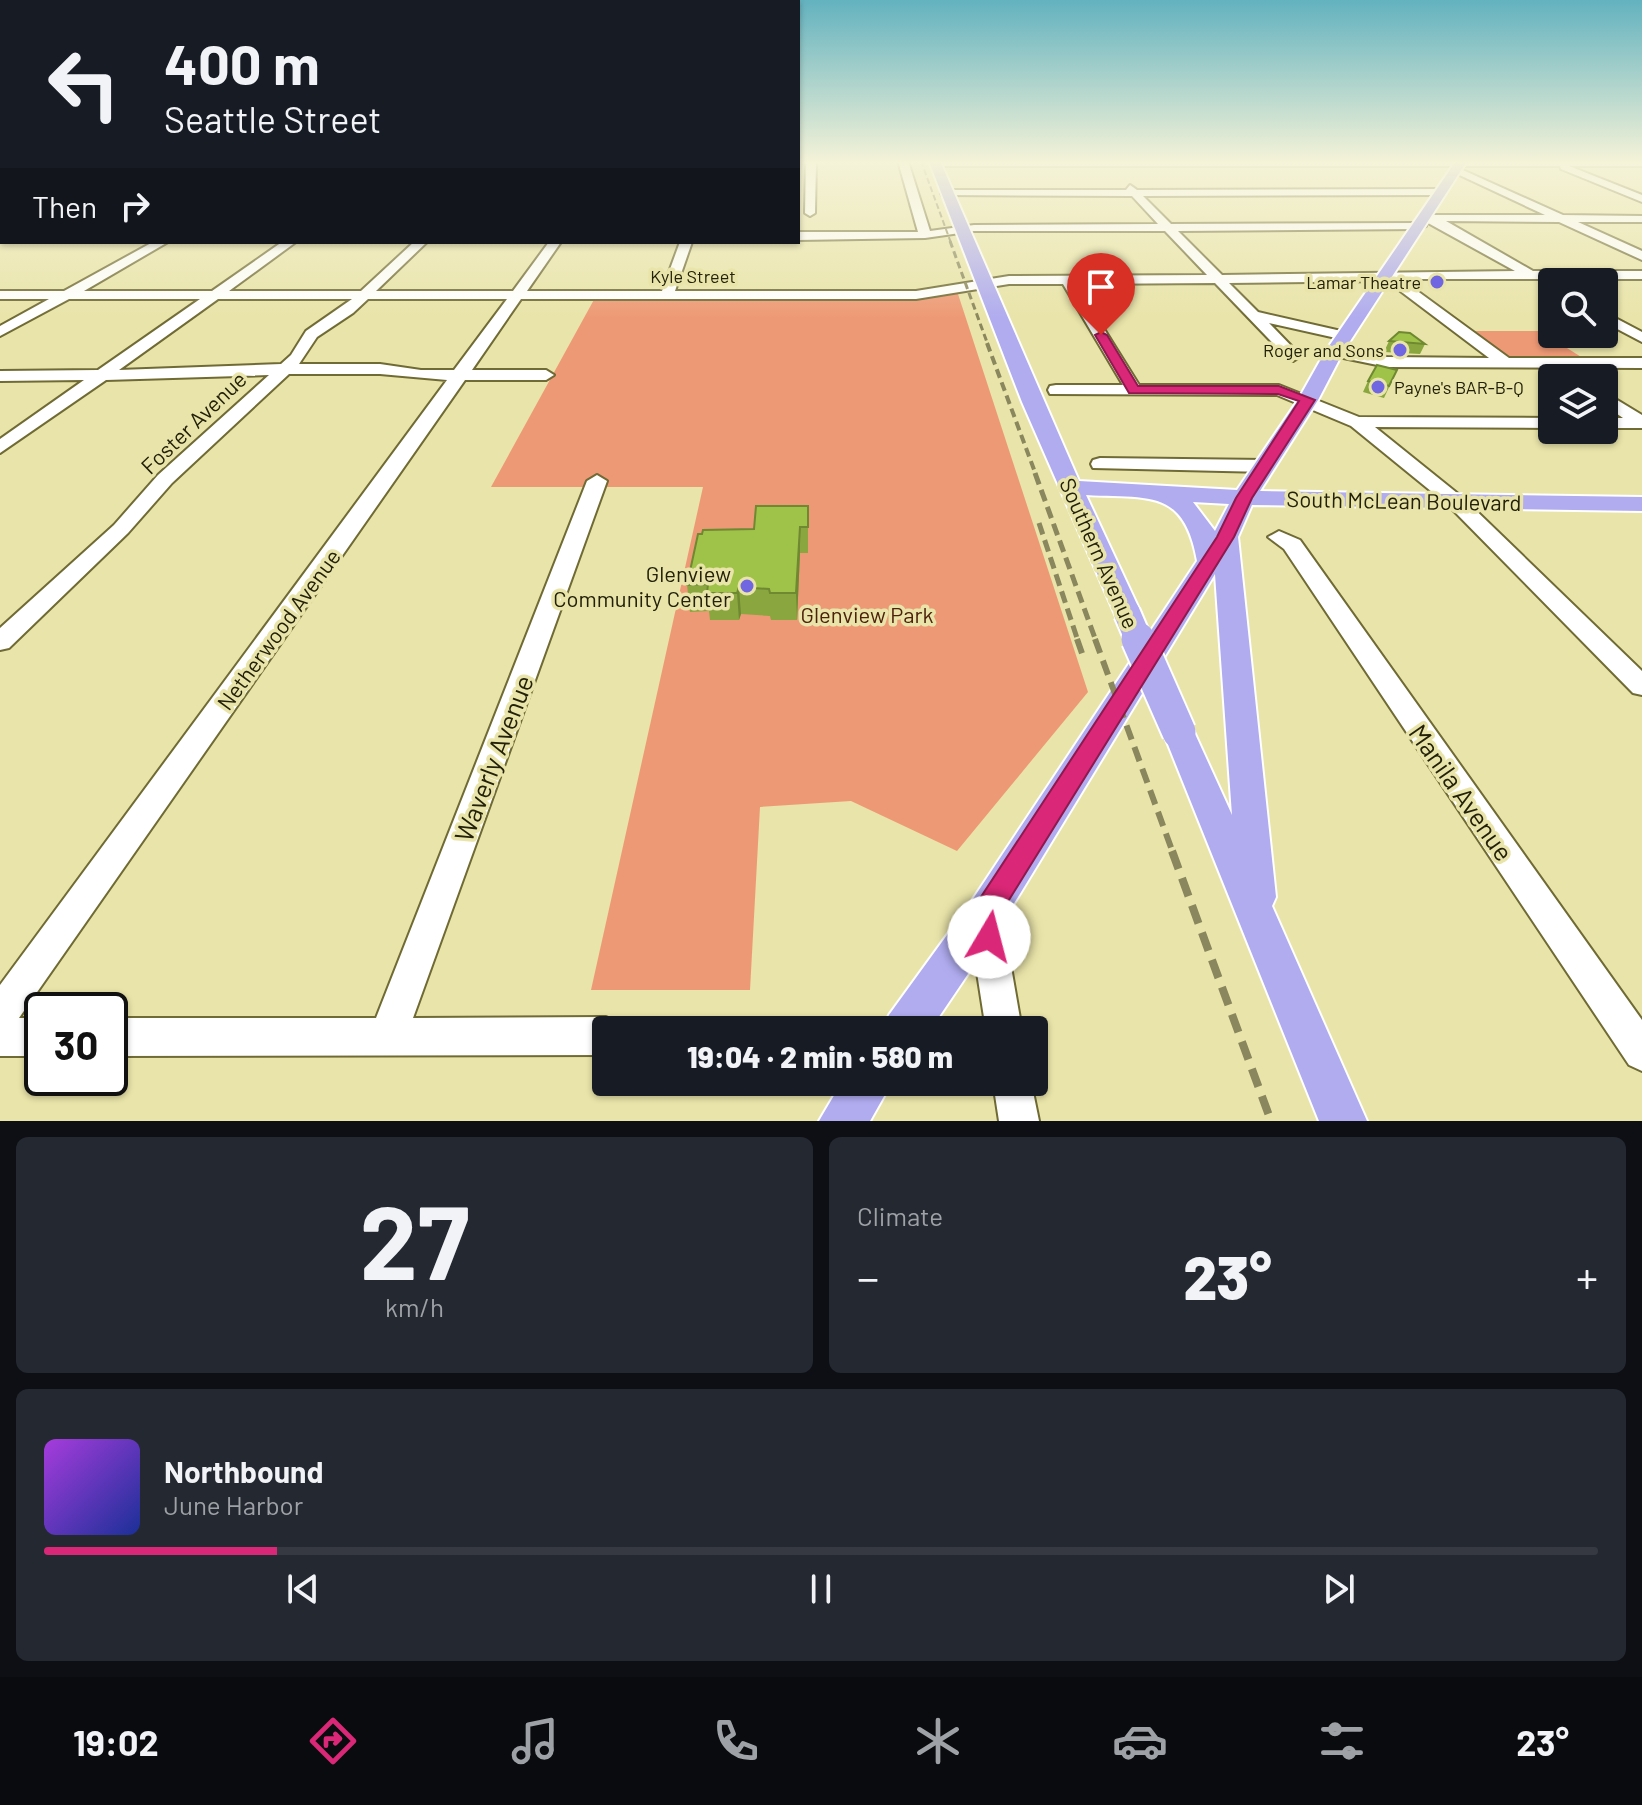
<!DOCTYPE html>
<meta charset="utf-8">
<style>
body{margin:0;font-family:Barlow,sans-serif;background:#242831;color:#f1f3f6;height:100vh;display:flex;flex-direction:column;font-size:30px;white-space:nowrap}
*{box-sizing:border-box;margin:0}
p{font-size:26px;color:#9ea1a6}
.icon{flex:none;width:44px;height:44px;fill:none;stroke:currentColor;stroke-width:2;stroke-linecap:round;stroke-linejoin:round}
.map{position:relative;height:1121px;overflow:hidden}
.side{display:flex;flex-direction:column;gap:16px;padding:16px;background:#0d0f14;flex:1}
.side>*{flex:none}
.banner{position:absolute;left:0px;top:0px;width:800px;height:244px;box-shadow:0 2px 6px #0004;background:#171b24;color:#f1f3f6;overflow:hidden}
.controls{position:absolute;left:1538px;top:268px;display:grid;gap:16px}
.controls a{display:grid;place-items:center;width:80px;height:80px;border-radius:8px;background:#171b24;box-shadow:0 2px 6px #0004;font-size:40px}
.speed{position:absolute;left:24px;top:992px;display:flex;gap:16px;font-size:40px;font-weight:700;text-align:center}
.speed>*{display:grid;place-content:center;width:104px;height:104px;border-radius:50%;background:#171b24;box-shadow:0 2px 6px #0004;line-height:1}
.speed .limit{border:4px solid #111;border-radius:12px;background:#fff;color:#111}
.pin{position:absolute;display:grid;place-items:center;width:68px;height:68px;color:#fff;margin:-82px -34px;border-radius:50% 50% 50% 0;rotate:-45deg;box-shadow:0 0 8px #0007}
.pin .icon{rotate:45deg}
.me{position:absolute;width:88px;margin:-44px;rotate:8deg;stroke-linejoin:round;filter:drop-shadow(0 0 6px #0008)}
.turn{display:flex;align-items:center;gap:28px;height:168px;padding:0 32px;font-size:36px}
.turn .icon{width:104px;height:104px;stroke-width:2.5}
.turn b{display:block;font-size:56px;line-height:68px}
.then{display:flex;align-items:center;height:76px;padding:0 32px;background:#0003;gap:16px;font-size:30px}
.big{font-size:60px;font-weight:800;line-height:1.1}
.side .card{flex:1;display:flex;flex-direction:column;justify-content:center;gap:12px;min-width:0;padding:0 28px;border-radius:12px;background:#242831}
.side .dial{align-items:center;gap:0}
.dial b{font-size:104px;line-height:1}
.song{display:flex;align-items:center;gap:24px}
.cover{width:96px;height:96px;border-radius:12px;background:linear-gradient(135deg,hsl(280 70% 55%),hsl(230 70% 35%))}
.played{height:8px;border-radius:4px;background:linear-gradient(90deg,#db2777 15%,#363941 15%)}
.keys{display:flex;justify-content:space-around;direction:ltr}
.heat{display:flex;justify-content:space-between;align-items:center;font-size:44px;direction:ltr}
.side .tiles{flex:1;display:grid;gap:16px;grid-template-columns:1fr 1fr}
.card:last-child{grid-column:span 2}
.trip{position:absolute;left:592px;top:1016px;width:456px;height:80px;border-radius:8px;background:#171b24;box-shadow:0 2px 6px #0004;font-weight:800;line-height:80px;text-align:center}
.tabs{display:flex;height:128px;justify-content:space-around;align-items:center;background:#090b0e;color:#9ea1a6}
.tabs .icon{width:56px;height:56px}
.tabs .current{color:#db2777}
.tabs b{font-size:36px;color:#f1f3f6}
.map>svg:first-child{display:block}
</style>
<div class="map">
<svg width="1642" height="1121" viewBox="0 0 1642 1121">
<rect width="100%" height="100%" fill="#e9e4a9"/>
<path fill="#ee9975" d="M 958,294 L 1088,692 L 957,851 L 851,801 L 760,807 L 750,990 L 591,990 L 703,487 L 491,487 L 596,296 Z
M 1472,331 L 1540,331 L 1586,360 L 1512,360 Z"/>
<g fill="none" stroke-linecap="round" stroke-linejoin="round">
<g stroke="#706a34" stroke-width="4">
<path id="minor" d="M 806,161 L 816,161 L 815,213 L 810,216 L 805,213 Z
M 898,161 L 908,161 L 930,231 L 974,225 L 1158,224 L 1132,196 L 942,195 L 941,193 L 946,190 L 1126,190 L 1130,185 L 1137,190 L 1441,189 L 1446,192 L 1441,195 L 1143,196 L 1171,224 L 1420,223 L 1426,226 L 1420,229 L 1178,231 L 1222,275 L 1515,271 L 1419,218 L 1425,215 L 1545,215 L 1453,172 L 1456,167 L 1563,215 L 1642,216 L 1642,222 L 1578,222 L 1642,251 L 1642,260 L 1559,222 L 1446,221 L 1533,271 L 1642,271 L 1642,279 L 1401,279 L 1509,358 L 1642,358 L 1642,368 L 1387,367 L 1329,355 L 1329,349 L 1334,347 L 1387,357 L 1489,358 L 1387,281 L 1229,283 L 1258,312 L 1350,333 L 1352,336 L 1345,340 L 1269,323 L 1301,356 L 1293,361 L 1288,359 L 1215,283 L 1076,284 L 1139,385 L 1279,385 L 1359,417 L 1552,418 L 1552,428 L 1375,427 L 1462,497 L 1642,671 L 1642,695 L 1633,693 L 1448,505 L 1351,426 L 1277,395 L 1050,394 L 1048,390 L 1050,386 L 1056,385 L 1123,385 L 1063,284 L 1009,284 L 916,299 L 521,299 L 472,370 L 546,370 L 554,375 L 546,380 L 465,380 L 19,1018 L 42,1018 L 42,1056 L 0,1056 L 0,985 L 447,380 L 380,374 L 289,374 L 172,483 L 128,533 L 9,648 L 0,650 L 0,628 L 114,525 L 158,475 L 269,375 L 106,380 L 0,453 L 0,439 L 84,380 L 0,381 L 0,371 L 98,370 L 200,299 L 69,299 L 0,336 L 0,326 L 49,299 L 0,299 L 0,291 L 64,291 L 153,242 L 168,242 L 84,291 L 212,291 L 282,242 L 296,242 L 229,291 L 361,291 L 414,242 L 427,242 L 376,291 L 513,291 L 549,242 L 561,242 L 527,291 L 662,291 L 680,242 L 692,242 L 675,291 L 916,291 L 1009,276 L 1207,275 L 1165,231 L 974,231 L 925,238 L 798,240 L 798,232 L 918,232 ZM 218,299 L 352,299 L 306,331 L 291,355 L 281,364 L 119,370 ZM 368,299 L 507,299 L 454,370 L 421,370 L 380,364 L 299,364 L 317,337 L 353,313 Z
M 931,161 L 1642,161 L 1642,166 L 1569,166 L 1642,195 L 1642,202 L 1561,169 L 1560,166 L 935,166 Z
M 1604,312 L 1642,332 L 1642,342 L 1604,322 Z
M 1604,392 L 1642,415 L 1642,428 L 1604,428 L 1604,418 L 1623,418 L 1604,405 Z
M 1100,458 L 1266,460 L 1275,466 L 1266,472 L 1093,468 L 1091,464 L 1093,460 Z
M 597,475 L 607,481 L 413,1018 L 606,1017 L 619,1023 L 622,1030 L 606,1030 L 606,1055 L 110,1056 L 110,1018 L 376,1018 L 587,481 Z
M 1279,531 L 1300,540 L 1642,1020 L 1642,1071 L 1629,1065 L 1284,549 L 1268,537 Z
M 985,900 L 997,904 L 1002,915 L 1022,1030 L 986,1030 L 968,915 L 973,904 Z
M 993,1082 L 1031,1082 L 1039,1121 L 999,1121 Z"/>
</g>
<g stroke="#fff" stroke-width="4">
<path id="major" d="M 929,161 L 940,161 L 1079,481 L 1237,490 L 1298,400 L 1325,352 L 1456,161 L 1467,161 L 1343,352 L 1318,400 L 1260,491 L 1642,497 L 1642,511 L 1252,505 L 1238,537 L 1276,897 L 1272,906 L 1367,1121 L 1319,1121 L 1163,732 L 1168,723 L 1179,720 L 1190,723 L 1232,815 L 1215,574 L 999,928 L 930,1030 L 882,1030 L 889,1015 L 971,902 L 1197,561 C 1184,487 1147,499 1086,495 L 1141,613 L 1137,619 L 1127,622 L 1117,619 L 1022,402 ZM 1193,502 L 1229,504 L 1215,531 Z
M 0,224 L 2,224 L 0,233 Z
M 842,1082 L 892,1082 L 870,1121 L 819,1121 Z"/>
</g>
<use href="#minor" fill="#fff" fill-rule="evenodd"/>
<use href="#major" fill="#b0acef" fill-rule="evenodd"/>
<path stroke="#8a865d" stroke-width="2" stroke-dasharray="6 3" stroke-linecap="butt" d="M 921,161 L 951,243"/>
<path stroke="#8a865d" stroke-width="3" stroke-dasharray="7 4" stroke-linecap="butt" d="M 950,241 L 988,345"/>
<path stroke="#8a865d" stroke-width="4" stroke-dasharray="9 5" stroke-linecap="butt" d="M 987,343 L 1036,475"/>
<path stroke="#8a865d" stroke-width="5" stroke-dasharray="12 6" stroke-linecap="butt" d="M 1035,473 L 1096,641
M 1039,523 L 1078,641"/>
<path stroke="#8a865d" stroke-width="6" stroke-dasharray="15 8" stroke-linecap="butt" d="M 1077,639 L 1083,656
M 1095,639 L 1173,853"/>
<path stroke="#8a865d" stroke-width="8" stroke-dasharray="19 10" stroke-linecap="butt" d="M 1172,851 L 1271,1121"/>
<g stroke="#fff" stroke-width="30" stroke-linecap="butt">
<path id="major-bridge-far1" d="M 1127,613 L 1139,641"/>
</g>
<g stroke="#fff" stroke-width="37" stroke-linecap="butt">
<path id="major-bridge" d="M 1138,639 L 1179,732"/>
</g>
<use href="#major-bridge-far1" stroke="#b0acef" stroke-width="26"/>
<use href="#major-bridge" stroke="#b0acef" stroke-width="33"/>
</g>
<path fill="#89a73e" d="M 1389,341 L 1425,344 L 1420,354 L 1384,352 Z
M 1397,370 L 1384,398 L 1363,392 L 1368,381 Z
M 808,506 L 808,553 L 800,553 L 797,620 L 771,620 L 770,616 L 741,614 L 739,620 L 710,620 L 709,611 L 690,612 L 687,585 L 754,529 Z"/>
<path fill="#6f8832" d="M 800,527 L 800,553 L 797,620 L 796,593 Z
M 739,587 L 741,614 L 739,620 L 737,593 Z"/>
<path fill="#9fc248" stroke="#6f8832" stroke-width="2" d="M 1399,332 L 1410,333 L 1425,344 L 1389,341 Z
M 1377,365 L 1397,370 L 1389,386 L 1368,381 Z
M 756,506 L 808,506 L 808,527 L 800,527 L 796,593 L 770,593 L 769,589 L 739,587 L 737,593 L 707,593 L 708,584 L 687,585 L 698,534 L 702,534 L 703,530 L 754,529 Z"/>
<linearGradient id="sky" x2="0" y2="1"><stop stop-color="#63b2bf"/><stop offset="0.51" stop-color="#f5f3d8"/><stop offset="1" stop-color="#f5f3d8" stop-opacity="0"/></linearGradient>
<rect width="1642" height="318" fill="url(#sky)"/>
<path fill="#db2777" stroke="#8e194d" stroke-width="2" d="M 1101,332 L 1107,335 L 1138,386 L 1279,386 L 1315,400 L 1252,498 L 1234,537 L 999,916 L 1003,937 L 999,947 L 989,950 L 979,947 C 973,934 969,919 975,906 L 1217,537 L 1236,498 L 1299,401 L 1278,394 L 1129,393 L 1095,335 Z"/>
<g fill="#7166e1" stroke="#e9e4a9" stroke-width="3">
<circle cx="1437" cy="282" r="8"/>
<circle cx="1400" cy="350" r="8"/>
<circle cx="1378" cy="387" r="8"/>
<circle cx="747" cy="586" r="8"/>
</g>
<g text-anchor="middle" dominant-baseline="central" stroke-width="7" stroke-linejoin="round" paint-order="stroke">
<g font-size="18" fill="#23210a" stroke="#e9e4a9">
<text x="693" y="276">Kyle Street</text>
</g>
<g font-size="18" fill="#23210a" stroke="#e9e4a9" text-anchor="end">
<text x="1421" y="282">Lamar Theatre</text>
<text x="1384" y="350">Roger and Sons</text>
<text x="1394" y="387" text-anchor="start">Payne's BAR-B-Q</text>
</g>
<g font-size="22" fill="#23210a" stroke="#e9e4a9">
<text transform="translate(193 422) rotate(-44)">Foster Avenue</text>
<text transform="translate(1404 500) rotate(1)">South McLean Boulevard</text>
<text transform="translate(1100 553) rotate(66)">Southern Avenue</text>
<text transform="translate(278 629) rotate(-54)">Netherwood Avenue</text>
</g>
<g font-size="22" fill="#23210a" stroke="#e9e4a9" text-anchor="end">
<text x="731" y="573">Glenview<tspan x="731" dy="25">Community Center</tspan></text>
</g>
<g font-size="22" fill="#4d210c" stroke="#e9e4a9">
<text x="867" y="614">Glenview Park</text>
</g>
<g font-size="26" fill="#23210a" stroke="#e9e4a9">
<text transform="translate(493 758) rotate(-69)">Waverly Avenue</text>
<text transform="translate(1462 792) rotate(55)">Manila Avenue</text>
</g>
</g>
</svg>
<div class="controls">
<a><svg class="icon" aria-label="search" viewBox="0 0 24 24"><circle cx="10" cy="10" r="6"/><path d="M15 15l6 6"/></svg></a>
<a><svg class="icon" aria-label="layers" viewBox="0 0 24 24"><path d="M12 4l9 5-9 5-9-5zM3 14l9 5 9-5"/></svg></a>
</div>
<div class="speed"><div class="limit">30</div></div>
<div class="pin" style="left:1101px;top:335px;background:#d93025"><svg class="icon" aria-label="arrive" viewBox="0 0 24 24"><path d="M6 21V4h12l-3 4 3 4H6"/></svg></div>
<svg class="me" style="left:989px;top:937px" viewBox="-20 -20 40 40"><circle r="19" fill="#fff"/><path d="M0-13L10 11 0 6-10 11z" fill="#db2777"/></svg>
<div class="trip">19:04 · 2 min · 580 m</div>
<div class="banner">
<div class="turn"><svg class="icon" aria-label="left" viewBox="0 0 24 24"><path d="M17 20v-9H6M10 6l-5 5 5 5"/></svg><div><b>400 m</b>Seattle Street</div></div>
<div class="then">Then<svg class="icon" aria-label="right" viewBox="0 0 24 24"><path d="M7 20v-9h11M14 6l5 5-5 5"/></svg></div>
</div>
</div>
<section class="side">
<div class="tiles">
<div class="card dial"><b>27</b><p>km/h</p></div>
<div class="card"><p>Climate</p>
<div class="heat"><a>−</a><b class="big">23°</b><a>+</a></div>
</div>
<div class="card">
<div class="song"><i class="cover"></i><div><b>Northbound</b><p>June Harbor</p></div></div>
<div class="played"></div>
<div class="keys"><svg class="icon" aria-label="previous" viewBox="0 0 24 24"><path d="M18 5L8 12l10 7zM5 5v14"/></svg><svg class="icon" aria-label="pause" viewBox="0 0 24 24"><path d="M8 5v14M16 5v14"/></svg><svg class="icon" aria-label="next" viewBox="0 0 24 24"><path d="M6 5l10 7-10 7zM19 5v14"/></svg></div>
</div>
</div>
</section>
<nav class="tabs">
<b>19:02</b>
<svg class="icon current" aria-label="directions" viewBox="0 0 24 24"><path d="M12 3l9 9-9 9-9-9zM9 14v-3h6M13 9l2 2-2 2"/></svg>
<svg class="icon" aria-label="music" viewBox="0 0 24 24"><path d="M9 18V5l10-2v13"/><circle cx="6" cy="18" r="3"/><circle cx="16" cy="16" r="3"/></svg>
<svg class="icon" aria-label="phone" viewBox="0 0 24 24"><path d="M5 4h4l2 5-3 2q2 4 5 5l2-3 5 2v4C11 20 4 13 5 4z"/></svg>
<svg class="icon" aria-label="climate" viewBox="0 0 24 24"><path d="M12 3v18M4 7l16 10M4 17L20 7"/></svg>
<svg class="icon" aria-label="car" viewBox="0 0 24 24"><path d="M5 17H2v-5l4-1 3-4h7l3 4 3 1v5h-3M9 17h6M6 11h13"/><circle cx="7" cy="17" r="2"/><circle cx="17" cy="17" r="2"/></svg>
<svg class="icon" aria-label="filters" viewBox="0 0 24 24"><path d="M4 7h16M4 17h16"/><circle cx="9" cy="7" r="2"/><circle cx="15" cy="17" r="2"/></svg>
<b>23°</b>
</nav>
